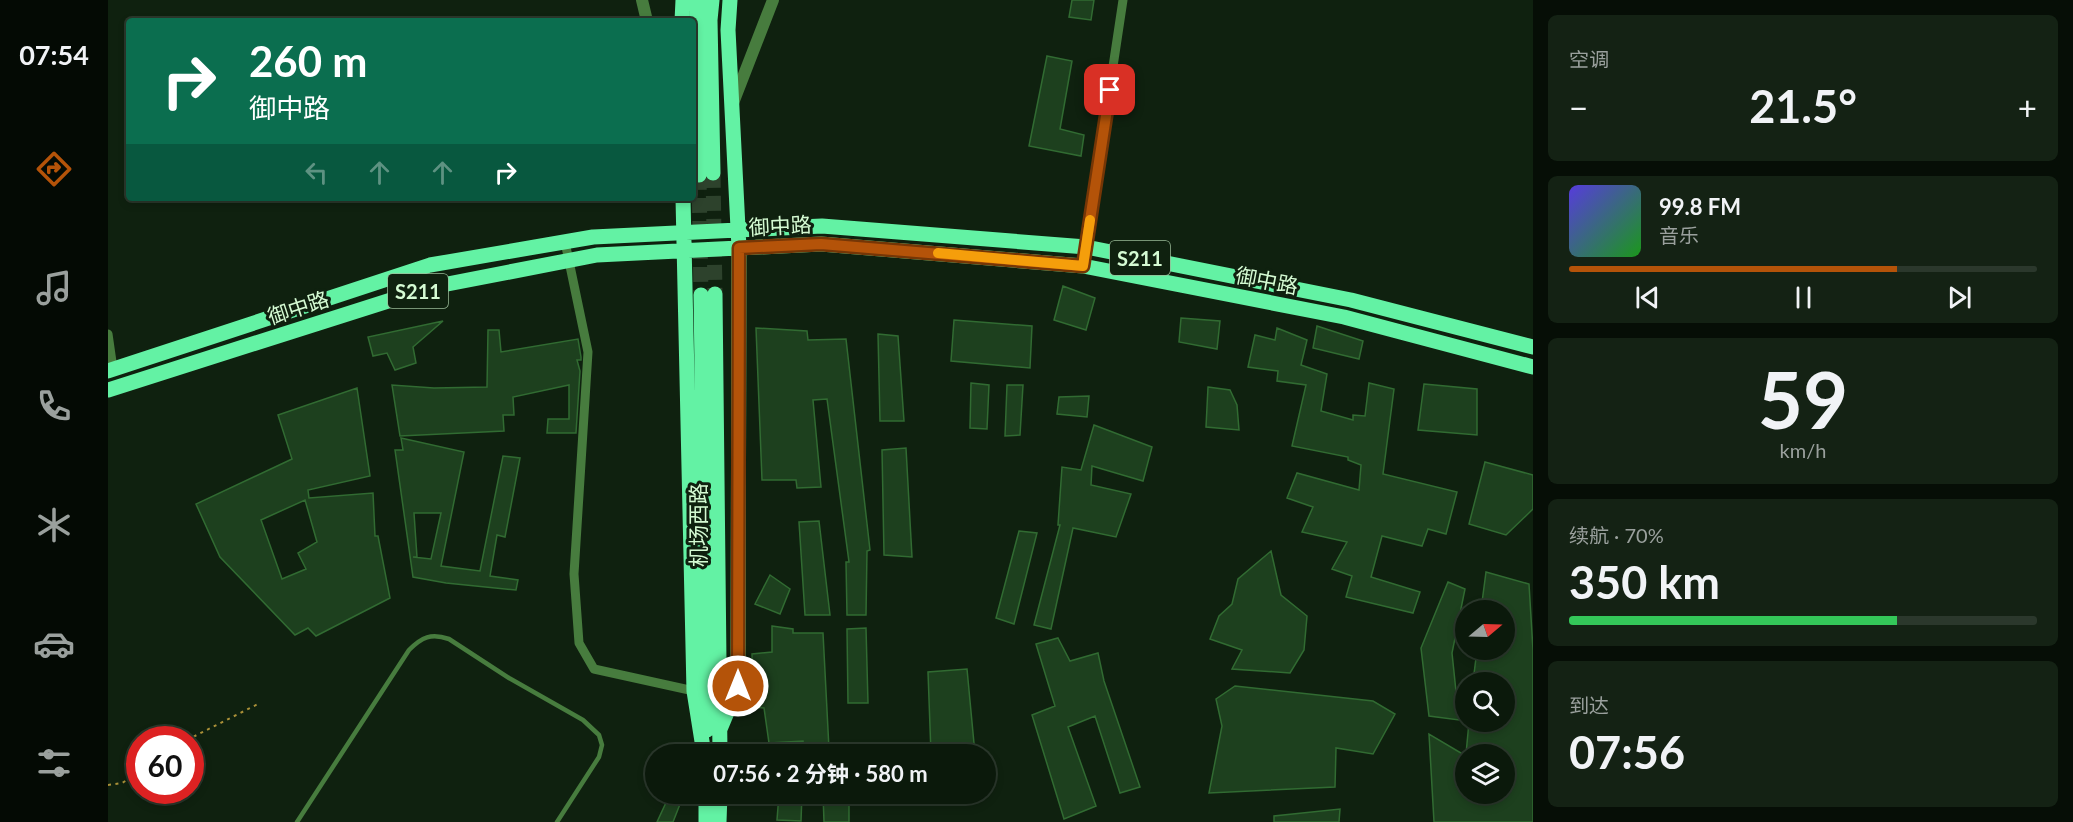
<!DOCTYPE html>
<html lang="zh">
<meta charset="utf-8">
<style>
body{margin:0;font-family:Lato,"Noto Sans SC",sans-serif;background:#142214;color:#f1f3f6;height:100vh;display:flex;flex-direction:column;font-size:22px;white-space:nowrap}
*{box-sizing:border-box;margin:0}
p{font-size:20px;color:#9aa09d}
.icon{flex:none;width:33px;height:33px;fill:none;stroke:currentColor;stroke-width:2;stroke-linecap:round;stroke-linejoin:round}
.map{position:relative;flex:1;overflow:hidden}
.drawer{display:flex;flex-direction:column;gap:15px;padding:15px;background:#060e06;width:540px}
.drawer>*{flex:none}
.guide{position:absolute;left:18px;top:18px;width:570px;height:183px;border-radius:6px;box-shadow:0 3px 9px #0003,0 0 0 2px #2b382c;background:#0b6e4f;color:#fff;overflow:hidden}
.needle{width:39px;rotate:71deg}
.controls{position:absolute;left:1347px;top:600px;display:grid;gap:12px}
.controls a{display:grid;place-items:center;width:60px;height:60px;border-radius:50%;background:#0b190b;box-shadow:0 3px 9px #0003,0 0 0 2px #2b382c;font-size:30px}
.speed{position:absolute;left:18px;top:726px;display:flex;gap:12px;font-size:30px;font-weight:700;text-align:center}
.speed>*{display:grid;place-content:center;width:78px;height:78px;border-radius:50%;background:#0b190b;box-shadow:0 3px 9px #0003,0 0 0 2px #2b382c;line-height:1}
.speed .limit{border:9px solid #d22;background:#fff;color:#111}
.pin{position:absolute;display:grid;place-items:center;width:51px;height:51px;color:#fff;margin:-26px;border-radius:12px;box-shadow:0 3px 9px #0006}
.me{position:absolute;width:66px;margin:-33px;rotate:0deg;stroke-linejoin:round;filter:drop-shadow(0 0 4px #0008)}
.turn{display:flex;align-items:center;gap:21px;height:126px;padding:0 24px;font-size:27px}
.turn .icon{width:78px;height:78px;stroke-width:2.5}
.turn b{display:block;font-size:42px;line-height:51px}
.lanes{display:flex;align-items:center;height:57px;padding:0 24px;background:#0003;justify-content:center;gap:30px;direction:ltr}
.lanes .off{opacity:.35}
.big{font-size:45px;font-weight:700;line-height:1.1}
.drawer .tile{flex:1;display:flex;flex-direction:column;justify-content:center;gap:9px;min-width:0;padding:0 21px;border-radius:9px;background:#142214}
.drawer .dial{align-items:center;gap:0}
.dial b{font-size:78px;line-height:1}
.song{display:flex;align-items:center;gap:18px}
.cover{width:72px;height:72px;border-radius:9px;background:linear-gradient(135deg,hsl(250 70% 55%),hsl(120 70% 35%))}
.played{height:6px;border-radius:3px;background:linear-gradient(90deg,#b45309 70%,#2b382c 70%)}
.keys{display:flex;justify-content:space-around;direction:ltr}
.heat{display:flex;justify-content:space-between;align-items:center;font-size:33px;direction:ltr}
.charge{height:9px;border-radius:4px;background:linear-gradient(90deg,#34c759 70%,#2b382c 0)}
.trip{position:absolute;left:537px;top:744px;width:351px;height:60px;border-radius:30px;background:#0b190b;box-shadow:0 3px 9px #0003,0 0 0 2px #2b382c;font-weight:700;line-height:60px;text-align:center}
main{display:flex;flex:1;min-height:0}
.dock{display:flex;flex-direction:column;width:108px;justify-content:space-around;align-items:center;background:#040a04;color:#9aa09d}
.dock .icon{width:42px;height:42px}
.dock .active{color:#b45309}
.dock b{font-size:27px;color:#f1f3f6}
.map>svg:first-child{display:block}
</style>
<main>
<nav class="dock">
<b>07:54</b>
<svg class="icon active" aria-label="directions" viewBox="0 0 24 24"><path d="M12 3l9 9-9 9-9-9zM9 14v-3h6M13 9l2 2-2 2"/></svg>
<svg class="icon" aria-label="music" viewBox="0 0 24 24"><path d="M9 18V5l10-2v13"/><circle cx="6" cy="18" r="3"/><circle cx="16" cy="16" r="3"/></svg>
<svg class="icon" aria-label="phone" viewBox="0 0 24 24"><path d="M5 4h4l2 5-3 2q2 4 5 5l2-3 5 2v4C11 20 4 13 5 4z"/></svg>
<svg class="icon" aria-label="climate" viewBox="0 0 24 24"><path d="M12 3v18M4 7l16 10M4 17L20 7"/></svg>
<svg class="icon" aria-label="car" viewBox="0 0 24 24"><path d="M5 17H2v-5l4-1 3-4h7l3 4 3 1v5h-3M9 17h6M6 11h13"/><circle cx="7" cy="17" r="2"/><circle cx="17" cy="17" r="2"/></svg>
<svg class="icon" aria-label="filters" viewBox="0 0 24 24"><path d="M4 7h16M4 17h16"/><circle cx="9" cy="7" r="2"/><circle cx="15" cy="17" r="2"/></svg>
</nav>
<div class="map">
<svg width="1425" height="822" viewBox="0 0 1425 822">
<rect width="100%" height="100%" fill="#0f210f"/>
<path fill="#1d401e" stroke="#316b32" stroke-width="1.5" fill-rule="evenodd" d="M 964,0 L 986,0 L 983,20 L 961,17 Z
M 939,56 L 964,61 L 952,129 L 976,135 L 973,156 L 921,146 Z
M 955,286 L 987,298 L 978,330 L 946,320 Z
M 1073,318 L 1112,321 L 1109,349 L 1071,342 Z
M 846,320 L 924,326 L 922,368 L 843,361 Z
M 335,321 L 305,347 L 308,363 L 287,370 L 279,353 L 265,356 L 260,337 Z
M 1209,326 L 1255,341 L 1251,359 L 1205,348 Z
M 648,328 L 699,331 L 700,340 L 738,339 L 762,550 L 759,551 L 758,615 L 739,615 L 738,562 L 741,562 L 719,399 L 705,400 L 713,487 L 689,488 L 688,480 L 654,480 Z
M 1169,328 L 1199,340 L 1193,365 L 1219,374 L 1213,411 L 1245,420 L 1245,415 L 1257,416 L 1261,383 L 1286,389 L 1275,474 L 1349,492 L 1338,534 L 1320,529 L 1314,546 L 1274,536 L 1263,577 L 1312,592 L 1305,613 L 1238,597 L 1244,576 L 1224,569 L 1239,542 L 1194,532 L 1205,507 L 1179,498 L 1189,473 L 1251,490 L 1253,465 L 1240,460 L 1240,457 L 1184,446 L 1198,385 L 1169,381 L 1170,371 L 1140,367 L 1147,335 L 1167,340 Z
M 380,330 L 391,330 L 393,352 L 470,339 L 473,357 L 473,360 L 469,360 L 472,371 L 468,433 L 439,433 L 440,419 L 461,419 L 461,385 L 405,397 L 406,415 L 395,415 L 396,431 L 292,436 L 284,385 L 326,388 L 379,387 Z
M 770,334 L 790,336 L 796,421 L 772,421 Z
M 863,383 L 881,385 L 879,429 L 862,428 Z
M 1316,384 L 1369,389 L 1369,435 L 1310,430 Z
M 899,385 L 915,385 L 912,435 L 897,436 Z
M 1100,387 L 1122,390 L 1129,405 L 1131,430 L 1098,427 Z
M 249,388 L 262,476 L 200,490 L 201,498 L 265,493 L 267,536 L 270,536 L 282,598 L 208,636 L 200,628 L 187,635 L 112,557 L 88,504 L 184,459 L 170,415 ZM 197,500 L 209,542 L 190,553 L 198,569 L 174,579 L 153,520 Z
M 981,396 L 979,417 L 949,414 L 951,397 Z
M 986,425 L 1044,447 L 1035,481 L 984,466 L 983,485 L 1023,494 L 1008,537 L 965,528 L 943,629 L 926,625 L 952,525 L 950,525 L 954,467 L 973,470 Z
M 293,438 L 356,452 L 333,566 L 372,571 L 395,456 L 412,458 L 397,537 L 389,535 L 382,576 L 410,580 L 408,590 L 338,583 L 305,577 L 287,450 L 295,450 ZM 306,513 L 333,513 L 323,559 L 305,557 L 309,557 Z
M 798,448 L 804,557 L 776,555 L 774,450 Z
M 1377,462 L 1425,475 L 1425,509 L 1398,535 L 1361,524 Z
M 711,521 L 722,615 L 697,615 L 691,522 Z
M 911,531 L 929,533 L 906,624 L 888,618 Z
M 1163,551 L 1173,595 L 1199,616 L 1196,650 L 1182,673 L 1124,669 L 1134,650 L 1102,639 L 1111,616 L 1124,604 L 1130,579 Z
M 1378,572 L 1421,584 L 1425,650 L 1425,822 L 1326,822 L 1321,734 L 1358,756 L 1358,794 L 1396,794 L 1396,754 L 1358,754 L 1361,722 L 1396,722 L 1396,682 L 1365,682 L 1369,650 L 1396,650 L 1396,610 L 1373,610 Z
M 662,575 L 682,589 L 672,614 L 647,604 Z
M 1340,582 L 1357,589 L 1344,653 L 1351,720 L 1321,716 L 1313,648 Z
M 664,626 L 685,629 L 685,633 L 715,633 L 721,749 L 696,749 L 695,741 L 661,743 L 656,708 L 645,707 L 644,654 L 664,652 Z
M 758,628 L 760,703 L 740,703 L 739,629 Z
M 950,638 L 962,661 L 990,653 L 996,681 L 1032,787 L 1012,793 L 987,716 L 960,727 L 988,806 L 956,819 L 924,715 L 947,706 L 928,644 Z
M 859,669 L 867,754 L 823,754 L 820,672 Z
M 1127,686 L 1265,701 L 1287,714 L 1265,754 L 1228,748 L 1227,787 L 1101,793 L 1114,726 L 1108,699 Z
M 562,794 L 576,794 L 565,822 L 549,822 Z
M 671,794 L 694,794 L 693,821 L 669,820 Z
M 715,794 L 741,794 L 741,822 L 716,822 Z
M 1232,809 L 1231,822 L 1166,822 L 1166,816 Z"/>
<g fill="none" stroke-linecap="round" stroke-linejoin="round">
<path stroke="#2d422c" stroke-width="15" stroke-dasharray="15 8" stroke-linecap="butt" d="M 605,173 L 607,294
M 591,175 L 593,295"/>
<path stroke="#aa9038" stroke-width="2" stroke-dasharray="3 4.5" stroke-linecap="butt" d="M 79,740 L 150,704
M 0,785 L 14,783 L 32,772"/>
<path stroke="#477c3e" stroke-width="4.5" d="M 189,822 L 301,650 C 314,637 323,633 341,639 L 401,678 L 475,720 L 491,735 L 494,745 L 491,757 L 449,822"/>
<path stroke="#477c3e" stroke-width="9" d="M 457,242 L 480,352 L 466,574 L 471,643 L 486,669 L 586,691
M 975,266 L 1015,0
M 0,334 L 5,369"/>
<path stroke="#477c3e" stroke-width="12" d="M 534,0 L 539,21
M 625,103 L 665,0"/>
<path stroke="#63f2a4" stroke-width="15" d="M 590,0 L 588,45 L 591,175
M 604,0 L 602,20 L 605,173
M 574,21 L 575,0
M 575,198 L 586,691 L 596,754
M 607,294 L 612,754
M 593,295 L 599,730
M 0,371 L 322,265 L 485,237 L 714,226 L 978,247 L 1243,300 L 1425,347
M 0,390 L 324,287 L 489,255 L 713,244 L 975,266 L 1236,317 L 1425,367
M 612,729 L 630,686 L 631,248 L 620,30 L 622,0
M 598,822 L 598,794
M 611,822 L 612,794"/>
</g>
<g fill="none" stroke-linecap="round" stroke-linejoin="round">
<g stroke="#753606" stroke-width="15">
<path id="route" d="M 630,686 L 631,248 L 713,244 L 975,266 L 1002,90"/>
</g>
<use href="#route" stroke="#b45309" stroke-width="10"/>
<path stroke="#f59e0b" stroke-width="10" d="M 830,253 L 975,266 L 982,220"/>
</g>
<g text-anchor="middle" dominant-baseline="central" stroke-width="6" stroke-linejoin="round" paint-order="stroke">
<g fill="#0f210f" stroke="#9aba98" stroke-width="1.5">
<rect x="1002" y="241" width="60" height="34" rx="4.5"/>
<rect x="280" y="274" width="60" height="34" rx="4.5"/>
</g>
<g font-size="20" font-weight="bold" fill="#d5fbd3">
<text x="1032" y="258">S211</text>
<text x="310" y="291">S211</text>
</g>
<g font-size="21" fill="#d5fbd3" stroke="#0f210f">
<text transform="translate(672 225) rotate(-3)">御中路</text>
<text transform="translate(1159 280) rotate(11)">御中路</text>
<text transform="translate(190 307) rotate(-18)">御中路</text>
<text transform="translate(589 525) rotate(-90)">机场西路</text>
</g>
</g>
</svg>
<div class="controls">
<a><svg class="needle" viewBox="-14 -14 28 28"><path d="M0-13l5 13h-10z" fill="#e53935"/><path d="M0 13l5-13h-10z" fill="#9aa09d"/></svg></a>
<a><svg class="icon" aria-label="search" viewBox="0 0 24 24"><circle cx="10" cy="10" r="6"/><path d="M15 15l6 6"/></svg></a>
<a><svg class="icon" aria-label="layers" viewBox="0 0 24 24"><path d="M12 4l9 5-9 5-9-5zM3 14l9 5 9-5"/></svg></a>
</div>
<div class="speed"><div class="limit">60</div></div>
<div class="pin" style="left:1002px;top:90px;background:#d93025"><svg class="icon" aria-label="arrive" viewBox="0 0 24 24"><path d="M6 21V4h12l-3 4 3 4H6"/></svg></div>
<svg class="me" style="left:630px;top:686px" viewBox="-20 -20 40 40"><circle r="17" fill="#b45309" stroke="#fff" stroke-width="3"/><path d="M0-11L8 9 0 5-8 9z" fill="#fff"/></svg>
<div class="trip">07:56 · 2 分钟 · 580 m</div>
<div class="guide">
<div class="turn"><svg class="icon" aria-label="right" viewBox="0 0 24 24"><path d="M7 20v-9h11M14 6l5 5-5 5"/></svg><div><b>260 m</b>御中路</div></div>
<div class="lanes"><svg class="icon off" aria-label="left" viewBox="0 0 24 24"><path d="M17 20v-9H6M10 6l-5 5 5 5"/></svg><svg class="icon off" aria-label="ahead" viewBox="0 0 24 24"><path d="M12 20V5M6 11l6-6 6 6"/></svg><svg class="icon off" aria-label="ahead" viewBox="0 0 24 24"><path d="M12 20V5M6 11l6-6 6 6"/></svg><svg class="icon" aria-label="right" viewBox="0 0 24 24"><path d="M7 20v-9h11M14 6l5 5-5 5"/></svg></div>
</div>
</div>
<section class="drawer">
<div class="tile"><p>空调</p>
<div class="heat"><a>−</a><b class="big">21.5°</b><a>+</a></div>
</div>
<div class="tile">
<div class="song"><i class="cover"></i><div><b>99.8 FM</b><p>音乐</p></div></div>
<div class="played"></div>
<div class="keys"><svg class="icon" aria-label="previous" viewBox="0 0 24 24"><path d="M18 5L8 12l10 7zM5 5v14"/></svg><svg class="icon" aria-label="pause" viewBox="0 0 24 24"><path d="M8 5v14M16 5v14"/></svg><svg class="icon" aria-label="next" viewBox="0 0 24 24"><path d="M6 5l10 7-10 7zM19 5v14"/></svg></div>
</div>
<div class="tile dial"><b>59</b><p>km/h</p></div>
<div class="tile"><p>续航 · 70%</p><b class="big">350 km</b><div class="charge"></div></div>
<div class="tile"><p>到达</p><b class="big">07:56</b></div>
</section>
</main>
